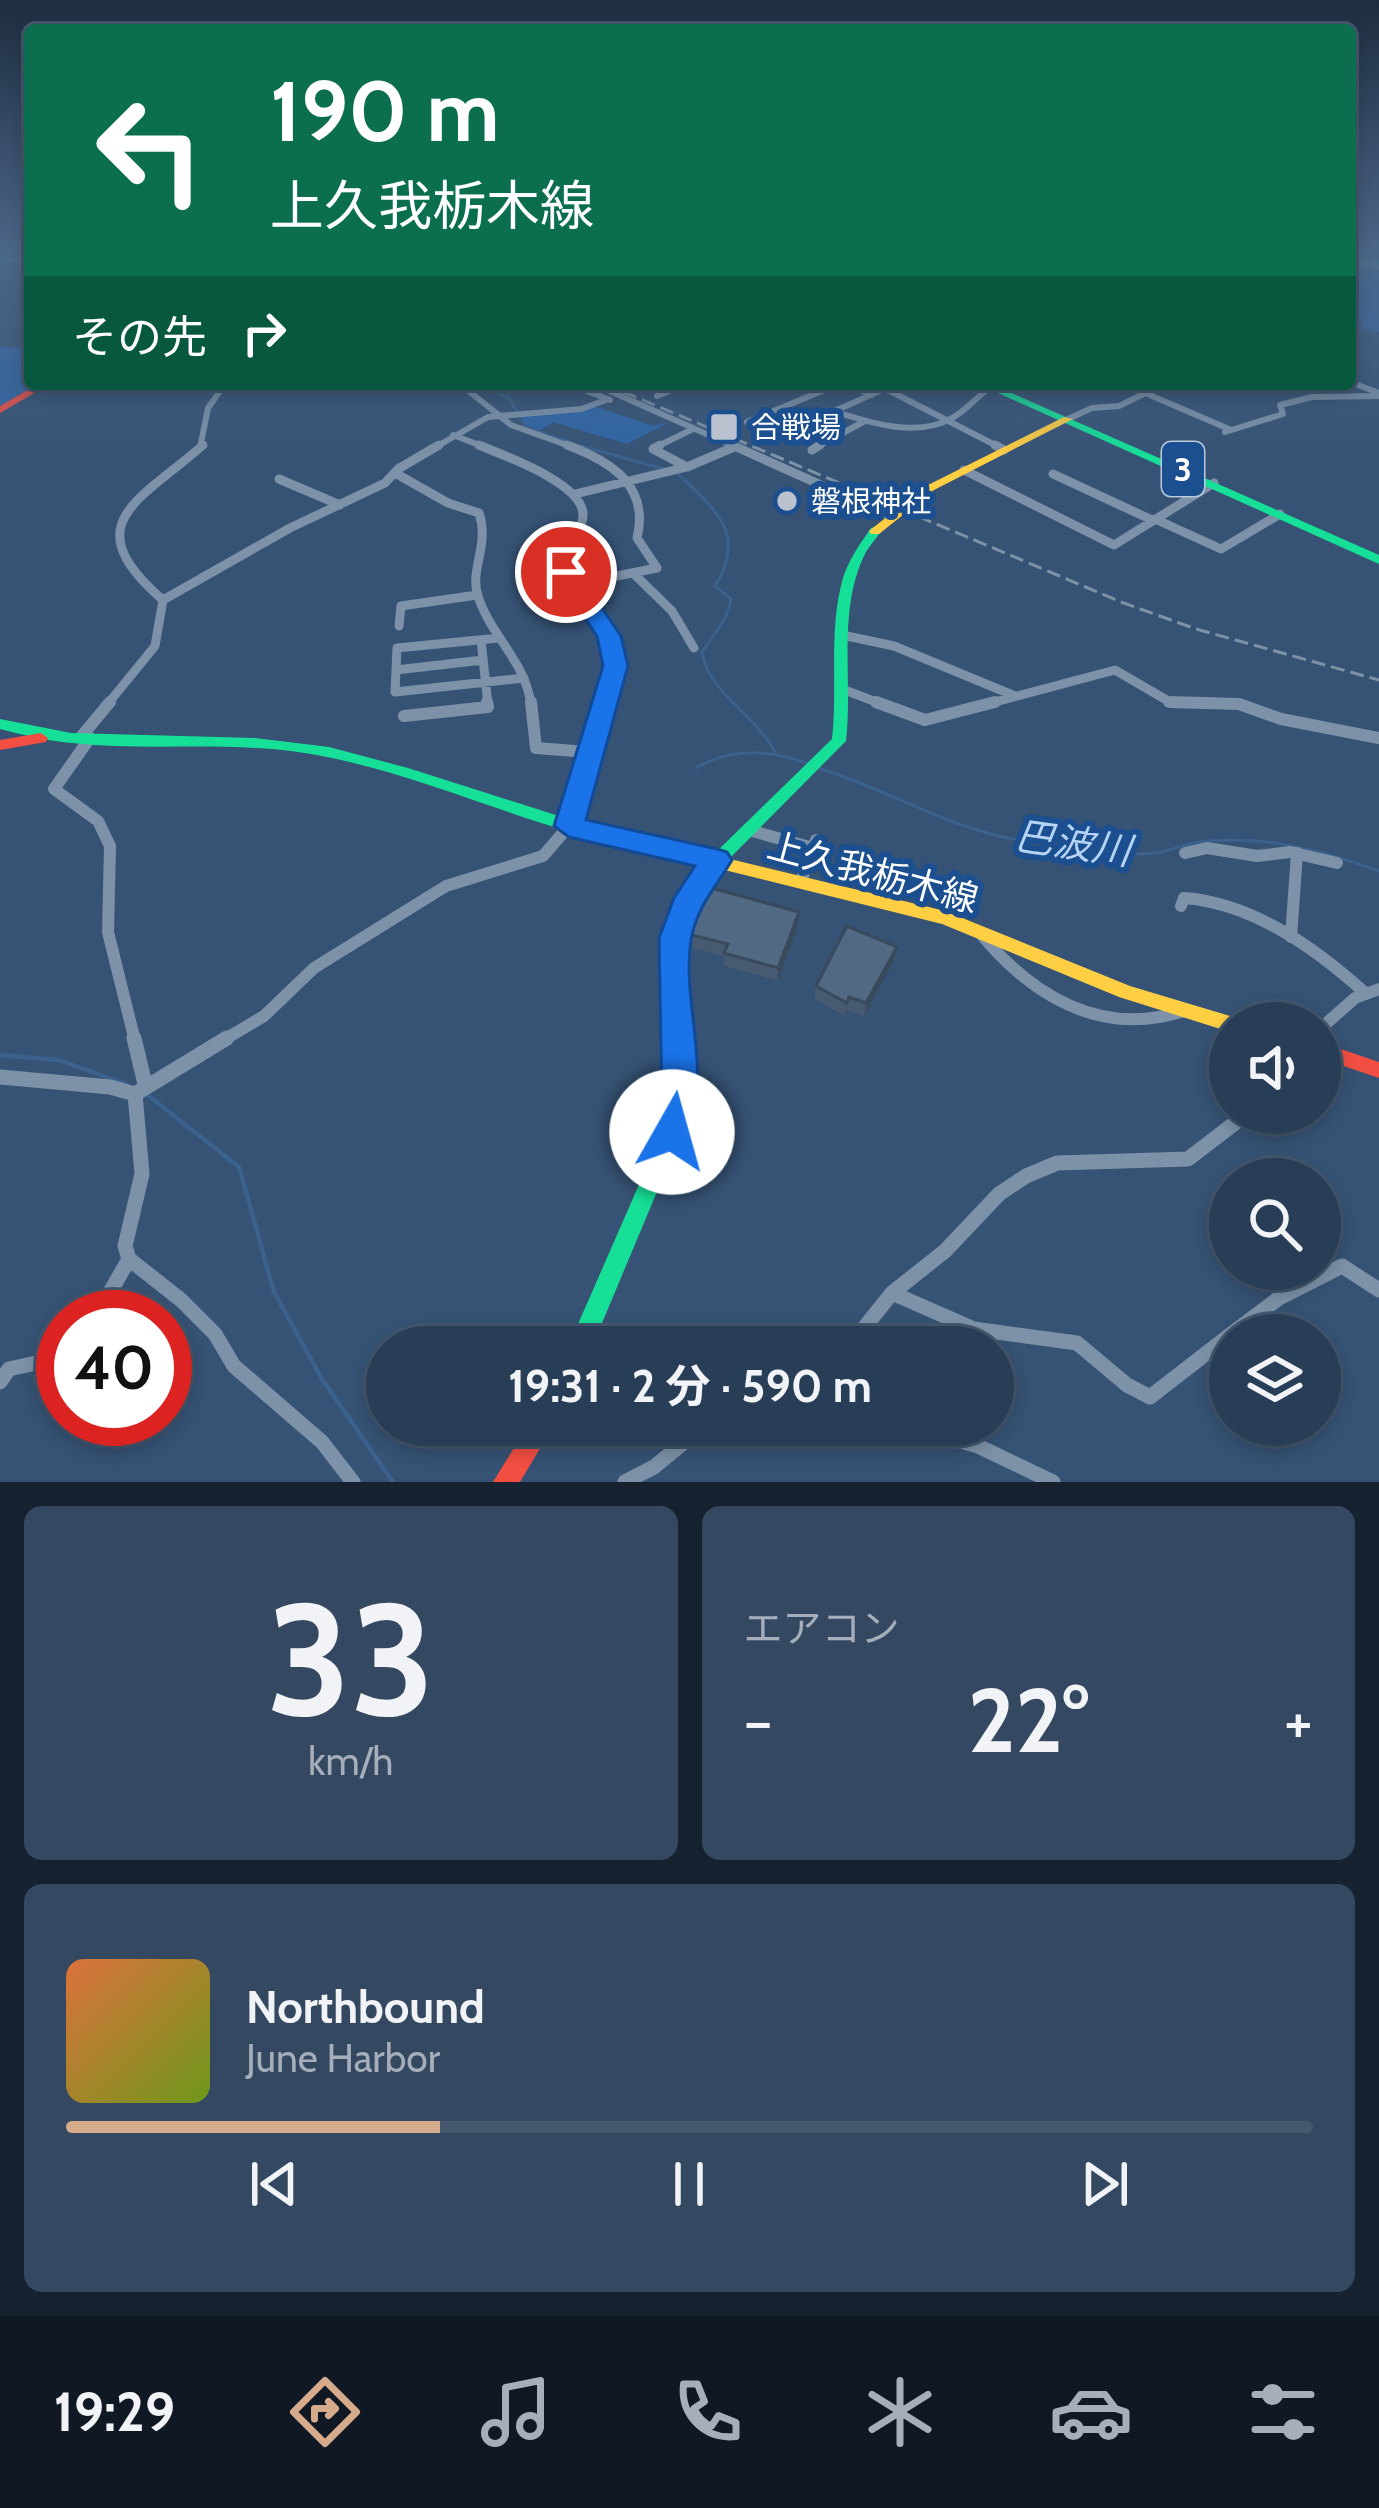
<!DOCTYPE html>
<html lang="ja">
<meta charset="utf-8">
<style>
body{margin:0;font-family:Cabin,"Noto Sans JP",sans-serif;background:#344961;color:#f1f3f6;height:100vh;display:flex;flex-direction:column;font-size:45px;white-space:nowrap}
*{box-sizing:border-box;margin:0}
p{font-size:39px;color:#a5aeba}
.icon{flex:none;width:66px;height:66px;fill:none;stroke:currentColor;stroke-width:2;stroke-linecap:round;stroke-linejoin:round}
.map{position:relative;height:1482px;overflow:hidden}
.details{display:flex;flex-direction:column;gap:24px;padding:24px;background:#162230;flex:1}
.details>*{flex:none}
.banner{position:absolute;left:24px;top:24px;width:1332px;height:366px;border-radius:12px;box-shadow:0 6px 18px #0003,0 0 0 3px #44576d;background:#0b6e4f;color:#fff;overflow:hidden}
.fabs{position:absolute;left:1209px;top:1002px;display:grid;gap:24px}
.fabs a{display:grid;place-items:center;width:132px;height:132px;border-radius:50%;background:#283e57;box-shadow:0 6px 18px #0003,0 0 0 3px #44576d;font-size:60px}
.speed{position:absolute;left:36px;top:1290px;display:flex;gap:24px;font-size:60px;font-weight:700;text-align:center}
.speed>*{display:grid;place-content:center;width:156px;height:156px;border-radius:50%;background:#283e57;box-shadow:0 6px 18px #0003,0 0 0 3px #44576d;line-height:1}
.speed .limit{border:18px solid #d22;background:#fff;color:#111}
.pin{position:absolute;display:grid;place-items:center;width:102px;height:102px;color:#fff;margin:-51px;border:6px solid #fff;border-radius:50%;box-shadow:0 3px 12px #0007}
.me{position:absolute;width:132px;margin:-66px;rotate:7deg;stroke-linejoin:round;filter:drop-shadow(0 0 9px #0008)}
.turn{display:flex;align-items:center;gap:42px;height:252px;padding:0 48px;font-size:54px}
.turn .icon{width:156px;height:156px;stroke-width:2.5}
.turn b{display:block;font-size:84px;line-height:102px}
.then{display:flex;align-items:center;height:114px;padding:0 48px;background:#0003;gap:24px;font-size:45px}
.big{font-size:90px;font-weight:700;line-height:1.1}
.details .tile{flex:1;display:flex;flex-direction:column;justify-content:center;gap:18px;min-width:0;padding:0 42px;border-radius:18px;background:#344961}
.details .dial{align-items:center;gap:0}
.dial b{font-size:156px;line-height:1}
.song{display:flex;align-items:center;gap:36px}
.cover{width:144px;height:144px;border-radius:18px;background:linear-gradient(135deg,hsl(20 70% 55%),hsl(80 70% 35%))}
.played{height:12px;border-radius:6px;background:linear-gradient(90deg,#d6ab8b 30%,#44576d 30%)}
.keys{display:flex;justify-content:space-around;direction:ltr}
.heat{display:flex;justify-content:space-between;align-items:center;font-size:66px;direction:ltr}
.details .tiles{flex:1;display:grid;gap:24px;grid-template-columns:1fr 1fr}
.tile:last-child{grid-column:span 2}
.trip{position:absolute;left:366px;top:1326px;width:648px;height:120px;border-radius:60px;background:#283e57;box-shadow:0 6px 18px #0003,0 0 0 3px #44576d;font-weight:700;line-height:120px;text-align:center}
.dock{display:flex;height:192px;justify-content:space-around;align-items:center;background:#101923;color:#a5aeba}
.dock .icon{width:84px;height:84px}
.dock .current{color:#d6ab8b}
.dock b{font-size:54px;color:#f1f3f6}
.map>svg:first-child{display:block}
</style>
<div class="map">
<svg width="1379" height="1482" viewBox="0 0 1379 1482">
<rect width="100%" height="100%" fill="#365274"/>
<path fill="#2f66a5" d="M 1350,267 L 1379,269 L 1379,332 L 1361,329 L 1362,321 L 1350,319 Z
M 0,346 L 30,349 L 30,384 L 36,384 L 0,407 Z
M 594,406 L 653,426 L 670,422 L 627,444 L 553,422 L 539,431 L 522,423 L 521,414 Z"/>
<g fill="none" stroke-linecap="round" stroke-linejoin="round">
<path stroke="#3b618d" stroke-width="3" d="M 478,384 L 509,398 L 526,427 L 566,441
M 581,446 L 664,469
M 677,473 C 715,509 748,534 715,586 L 731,599 C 726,624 715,632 702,652 C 707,692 759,717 776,754
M 696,768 C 731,747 772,750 809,764
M 818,768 C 888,789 952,831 1026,841 C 1062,845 1119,858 1154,853 C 1170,851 1184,844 1199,842 C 1262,834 1321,850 1379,871"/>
<path stroke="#3b618d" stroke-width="4.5" d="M 0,1055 L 59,1060 L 126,1084
M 145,1093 L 239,1167 L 274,1292 L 322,1379 L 393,1482"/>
<path stroke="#7d92a8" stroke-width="6" d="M 1350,265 L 1379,267
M 1350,382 L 1379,393
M 460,384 L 511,425 L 575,448
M 569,384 L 610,400
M 594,384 L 738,448
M 849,384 L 872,395
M 1124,384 L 1229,429
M 886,389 L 1001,448
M 657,396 L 686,384
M 836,412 C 871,423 918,438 952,418 C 967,410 977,396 991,387
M 1068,419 L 1092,408 L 1119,406 L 1164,384
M 747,422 L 839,384
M 1225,432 L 1283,414 L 1280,405 L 1312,397 L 1379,396
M 453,435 L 487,448
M 779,436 L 895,384
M 200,448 L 208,408 L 225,384
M 434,448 L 488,417 L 581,409 L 606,400
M 654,448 L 693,429
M 815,448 L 865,421"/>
<path stroke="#7d92a8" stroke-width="9" d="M 479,445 C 505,456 582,483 583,514 C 583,530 569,546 562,559 C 575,594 617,628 616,666 C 616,678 608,693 605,705
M 567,445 C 610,461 650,485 637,538 L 657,568 L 572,585
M 660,445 L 653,449 L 687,467
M 732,445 L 892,517
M 995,445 L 1004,450
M 812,450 L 820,445
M 964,470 L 1114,545 L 1214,483
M 395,473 L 448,503 L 479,513 C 490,545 469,570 478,596 C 490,635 526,662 531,705
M 1053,474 L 1152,520
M 279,479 L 340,505
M 575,494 L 687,467 L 734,447
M 1155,519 L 1221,549 L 1280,514
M 635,575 L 672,611 L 694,648
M 163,600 L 290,528 L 385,483 L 398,469 L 439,445
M 163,600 C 74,523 140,501 203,445
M 399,626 L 401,606 L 477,595
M 842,635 L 894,646 L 1015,696
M 499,638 L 397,648 L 395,692 L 524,678
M 481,640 L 488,705
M 396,670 L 483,660
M 842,689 L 884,705
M 107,705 L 155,646 L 163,600
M 984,705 L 1115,670 L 1170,702 L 1241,705"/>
<path stroke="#7d92a8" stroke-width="12" d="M 531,702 L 536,748 L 588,752
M 876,702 L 925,720 L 995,702
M 1169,702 L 1239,704 L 1281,719 L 1379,738
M 404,716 L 488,707 L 487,702
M 81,737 L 110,702
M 90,738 L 54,789 L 98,821 L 110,846 L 108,932 L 135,1041
M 749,830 L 813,848
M 1185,853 L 1207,848 L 1257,856 L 1290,852 L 1337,863
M 801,881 L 816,840
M 1181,906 L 1184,898 C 1252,903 1314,947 1364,992
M 980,933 C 1031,995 1100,1038 1184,1011
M 1291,937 L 1297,853
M 1320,1029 L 1355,998 L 1379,989
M 222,1041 L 264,1016 L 314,968 L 446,886 L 543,856 L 569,826 L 606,702"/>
<path stroke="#7d92a8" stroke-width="15" d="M 134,1038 L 145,1084
M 0,1077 L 110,1087 L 135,1094
M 135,1094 L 227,1038
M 129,1259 L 181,1300 L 215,1334 L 234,1366 L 322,1442 L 353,1482
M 892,1293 L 945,1251 L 999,1194 L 1026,1176 L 1057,1163 L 1188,1159 L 1248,1113
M 96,1317 L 129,1259 L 125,1246 L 142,1174 L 135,1094
M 1230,1335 L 1279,1298 L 1342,1266 L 1379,1290
M 835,1347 L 864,1328 L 892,1293 L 974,1329 L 1077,1343 L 1127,1385 L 1150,1397 L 1230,1335
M 0,1382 L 9,1369 L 63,1357
M 905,1425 L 978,1446 L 1053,1482
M 625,1482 L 654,1467 L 705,1425"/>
<path fill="#16e098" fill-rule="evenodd" d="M 30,254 L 30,260 L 0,263 L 0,257 Z
M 1350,257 L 1379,259 L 1379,265 L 1350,263 Z
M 978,384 L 991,384 L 1379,555 L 1379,564 Z
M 875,527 L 881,531 C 876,539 869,546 865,554 C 837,610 853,681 846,741 L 724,864 L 690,914 L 683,962 L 688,1084 L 682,1132 L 592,1347 L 568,1347 L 662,1132 L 668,1084 L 665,962 L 673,913 L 712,856 L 832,739 C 838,687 828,630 843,578 C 849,559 860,544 871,528 Z
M 0,719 L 71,733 L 255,738 L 329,747 L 408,768 L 587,825 L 589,829 L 587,833 L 581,835 C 485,808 391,764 291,751 C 218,742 145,751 72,743 C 47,741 24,735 0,729 Z"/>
<path fill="#ffcf43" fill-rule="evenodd" d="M 1064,417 L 1073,419 L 934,490 L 879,534 L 871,534 L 869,531 L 926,486 Z
M 581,823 L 945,911 L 1130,986 L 1230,1016 L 1237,1018 L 1239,1023 L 1230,1023 L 1230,1032 L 1119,997 L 942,924 L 575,833 L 573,829 L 575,825 Z"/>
<path fill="#f24e42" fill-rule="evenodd" d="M 38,384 L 50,384 L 0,413 L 0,406 Z
M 41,733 L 48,738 L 46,742 L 0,750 L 0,740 Z
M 1320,1042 L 1379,1062 L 1379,1078 L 1320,1058 Z
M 528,1425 L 554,1425 L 520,1482 L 493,1482 Z"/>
<path stroke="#7e92a7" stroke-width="3" stroke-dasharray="14 6" stroke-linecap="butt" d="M 605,384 L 1121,602 L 1196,629 L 1379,680"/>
</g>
<path fill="#475a72" d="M 799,912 L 798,925 L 778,981 L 724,966 L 724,956 L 688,947 L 688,934 Z
M 897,947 L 894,960 L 864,1016 L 847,1010 L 845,1016 L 815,999 L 816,986 Z"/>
<path fill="#394a5c" d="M 799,912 L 798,925 L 778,981 L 778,968 Z
M 897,947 L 894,960 L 864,1016 L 866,1003 Z"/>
<path fill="#526984" stroke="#394a5c" stroke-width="3" d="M 704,886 L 799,912 L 778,968 L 724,953 L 728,944 L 688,934 L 694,902 Z
M 847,926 L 897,947 L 866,1003 L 849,997 L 847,1003 L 816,986 Z"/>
<linearGradient id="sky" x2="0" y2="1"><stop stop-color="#1e2d40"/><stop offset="0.55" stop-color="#4c6688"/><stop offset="1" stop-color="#4c6688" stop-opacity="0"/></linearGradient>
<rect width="1379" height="459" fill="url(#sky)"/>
<path fill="#1a73e8" stroke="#114b97" stroke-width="3" d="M 566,565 L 574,567 L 621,636 L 628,666 L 586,820 L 717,849 L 727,852 L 732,860 C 717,885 698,906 692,935 C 679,1001 716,1076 685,1144 L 672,1149 L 659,1144 L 654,1132 L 662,1100 L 659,938 L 674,898 L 695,866 L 569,837 L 554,826 L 603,666 L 597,636 L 554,572 Z"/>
<g fill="#b9c2ce" stroke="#1b4f8f" stroke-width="4.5">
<rect x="709" y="412" width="30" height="30" rx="6"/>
<circle cx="787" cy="501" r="12"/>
</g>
<g text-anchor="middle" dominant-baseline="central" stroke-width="12" stroke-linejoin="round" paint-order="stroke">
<g font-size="30" fill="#fff" stroke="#1b4f8f" text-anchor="start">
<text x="751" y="427">合戦場</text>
<text x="811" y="501">磐根神社</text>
</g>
<rect fill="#1b4f8f" stroke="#bbcadd" stroke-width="3" x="1162" y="442" width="42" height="54" rx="9"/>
<g font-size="33" font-weight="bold" fill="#fff">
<text x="1183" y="469">3</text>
</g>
<g font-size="36" fill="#fff" stroke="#1b4f8f">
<text transform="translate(873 872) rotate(15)">上久我栃木線</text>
</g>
<g font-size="39" font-style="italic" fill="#b5d3f5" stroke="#1b4f8f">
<text transform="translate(1073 843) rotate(8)">巴波川</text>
</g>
</g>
</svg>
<div class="fabs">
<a><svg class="icon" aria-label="sound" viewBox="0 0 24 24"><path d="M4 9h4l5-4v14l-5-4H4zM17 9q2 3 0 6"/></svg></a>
<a><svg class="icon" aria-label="search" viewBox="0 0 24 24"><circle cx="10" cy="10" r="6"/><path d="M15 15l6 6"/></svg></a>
<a><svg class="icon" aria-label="layers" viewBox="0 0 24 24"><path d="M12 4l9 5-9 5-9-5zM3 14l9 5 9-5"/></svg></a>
</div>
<div class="speed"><div class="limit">40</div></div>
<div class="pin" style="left:566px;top:572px;background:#d93025"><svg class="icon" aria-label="arrive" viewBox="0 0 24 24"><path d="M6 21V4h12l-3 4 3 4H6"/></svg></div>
<svg class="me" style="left:672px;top:1132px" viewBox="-20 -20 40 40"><circle r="19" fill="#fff"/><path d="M0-13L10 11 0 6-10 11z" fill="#1a73e8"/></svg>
<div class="trip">19:31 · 2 分 · 590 m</div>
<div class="banner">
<div class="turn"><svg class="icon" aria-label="left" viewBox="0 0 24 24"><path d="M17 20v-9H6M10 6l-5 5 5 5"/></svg><div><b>190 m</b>上久我栃木線</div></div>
<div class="then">その先<svg class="icon" aria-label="right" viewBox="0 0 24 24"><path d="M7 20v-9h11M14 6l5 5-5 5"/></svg></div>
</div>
</div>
<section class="details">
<div class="tiles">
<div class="tile dial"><b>33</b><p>km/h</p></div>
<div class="tile"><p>エアコン</p>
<div class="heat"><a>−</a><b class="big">22°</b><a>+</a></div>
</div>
<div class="tile">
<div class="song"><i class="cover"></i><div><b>Northbound</b><p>June Harbor</p></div></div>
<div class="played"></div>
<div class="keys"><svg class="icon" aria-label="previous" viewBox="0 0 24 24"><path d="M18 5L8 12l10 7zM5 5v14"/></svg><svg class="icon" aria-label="pause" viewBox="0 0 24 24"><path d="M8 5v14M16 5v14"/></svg><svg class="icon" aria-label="next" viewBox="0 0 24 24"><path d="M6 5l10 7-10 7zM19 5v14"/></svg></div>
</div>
</div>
</section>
<nav class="dock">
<b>19:29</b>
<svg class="icon current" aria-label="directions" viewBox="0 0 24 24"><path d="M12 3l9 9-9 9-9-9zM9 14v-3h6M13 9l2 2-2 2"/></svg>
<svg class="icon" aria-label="music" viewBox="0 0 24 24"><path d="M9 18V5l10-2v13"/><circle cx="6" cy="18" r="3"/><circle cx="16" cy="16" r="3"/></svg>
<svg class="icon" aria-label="phone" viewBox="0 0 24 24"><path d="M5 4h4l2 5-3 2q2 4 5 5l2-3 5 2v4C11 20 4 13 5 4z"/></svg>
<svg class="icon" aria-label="climate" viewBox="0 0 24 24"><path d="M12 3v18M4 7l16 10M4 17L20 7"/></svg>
<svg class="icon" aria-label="car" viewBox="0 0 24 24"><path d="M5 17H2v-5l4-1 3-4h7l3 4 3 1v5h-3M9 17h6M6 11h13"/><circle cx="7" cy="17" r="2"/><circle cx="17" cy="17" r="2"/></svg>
<svg class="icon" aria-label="filters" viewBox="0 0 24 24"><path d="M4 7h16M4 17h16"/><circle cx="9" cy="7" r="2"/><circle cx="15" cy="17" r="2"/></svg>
</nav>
